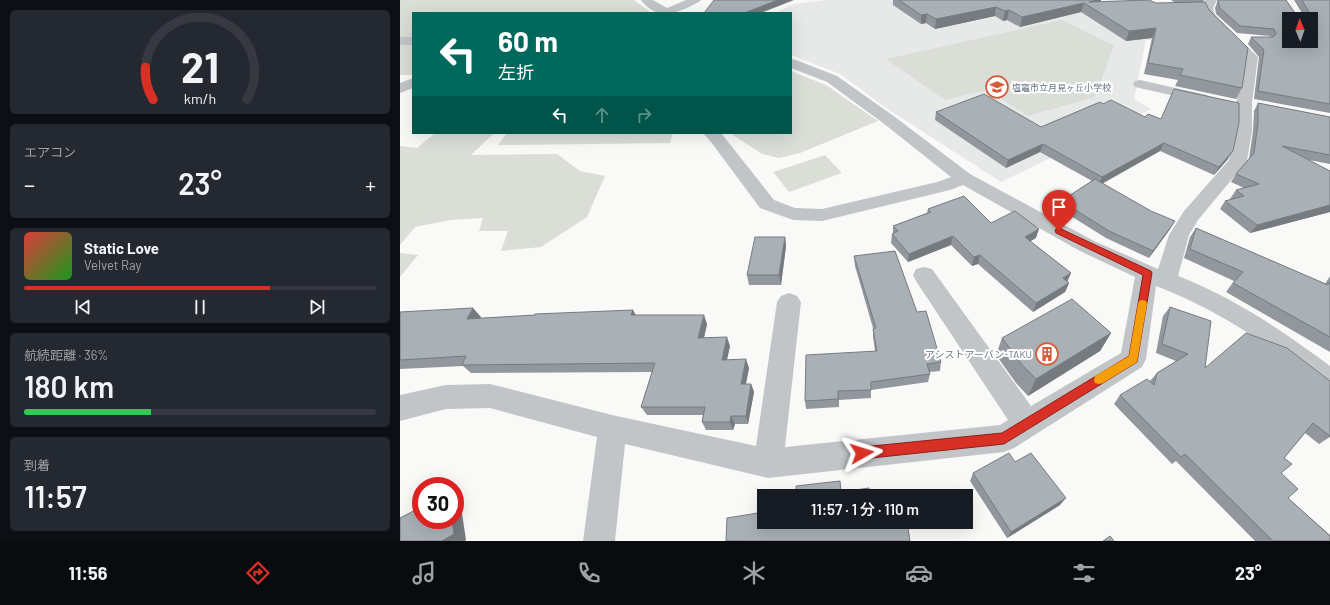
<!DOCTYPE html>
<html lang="ja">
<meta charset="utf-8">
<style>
body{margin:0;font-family:Barlow,"Noto Sans JP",sans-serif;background:#242831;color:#f1f3f6;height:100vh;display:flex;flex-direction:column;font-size:15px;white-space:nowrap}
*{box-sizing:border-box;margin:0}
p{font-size:13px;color:#9ea1a6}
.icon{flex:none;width:22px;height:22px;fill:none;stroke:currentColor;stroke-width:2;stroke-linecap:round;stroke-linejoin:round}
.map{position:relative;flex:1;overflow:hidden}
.sheet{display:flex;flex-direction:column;gap:10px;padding:10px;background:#0d0f14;width:400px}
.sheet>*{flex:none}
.guide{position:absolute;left:12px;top:12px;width:380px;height:122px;border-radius:0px;box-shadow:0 4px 16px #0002;background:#00695c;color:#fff;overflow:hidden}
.needle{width:26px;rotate:358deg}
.controls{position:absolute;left:882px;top:12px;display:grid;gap:8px}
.controls a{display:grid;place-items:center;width:36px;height:36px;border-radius:0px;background:#171b24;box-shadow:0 4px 16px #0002;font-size:20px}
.speed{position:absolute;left:12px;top:477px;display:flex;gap:8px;font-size:20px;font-weight:700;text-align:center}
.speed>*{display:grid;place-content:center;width:52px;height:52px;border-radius:50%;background:#171b24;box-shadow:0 4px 16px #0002;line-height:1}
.speed .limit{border:6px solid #d22;background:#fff;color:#111}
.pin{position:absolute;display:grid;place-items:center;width:34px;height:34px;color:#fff;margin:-41px -17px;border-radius:50% 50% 50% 0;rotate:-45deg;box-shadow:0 0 4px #0007}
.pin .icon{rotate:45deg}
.me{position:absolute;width:44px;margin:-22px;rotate:84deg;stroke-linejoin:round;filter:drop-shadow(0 0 3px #0008)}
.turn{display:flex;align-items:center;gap:14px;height:84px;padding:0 20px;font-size:18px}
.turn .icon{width:52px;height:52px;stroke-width:2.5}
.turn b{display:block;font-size:28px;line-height:34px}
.lanes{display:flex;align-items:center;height:38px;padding:0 20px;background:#0003;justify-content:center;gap:20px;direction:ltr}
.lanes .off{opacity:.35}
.big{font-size:30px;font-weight:600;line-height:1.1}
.sheet .widget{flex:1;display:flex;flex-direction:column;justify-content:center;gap:6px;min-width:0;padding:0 14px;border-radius:6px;background:#242831}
.sheet .dial{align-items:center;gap:0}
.dial svg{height:104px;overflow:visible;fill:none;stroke:#363941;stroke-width:7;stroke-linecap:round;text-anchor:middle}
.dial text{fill:#f1f3f6;stroke:none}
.song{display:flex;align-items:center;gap:12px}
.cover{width:48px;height:48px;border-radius:6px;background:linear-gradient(135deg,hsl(0 70% 55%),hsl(120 70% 35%))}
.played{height:4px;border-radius:2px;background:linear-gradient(90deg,#d93025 70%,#363941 70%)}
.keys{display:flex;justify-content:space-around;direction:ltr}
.heat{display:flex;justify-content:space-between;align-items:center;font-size:22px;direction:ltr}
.charge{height:6px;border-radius:3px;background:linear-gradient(90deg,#34c759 36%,#363941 0)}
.trip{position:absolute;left:357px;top:489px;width:216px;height:40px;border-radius:0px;background:#171b24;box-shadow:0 4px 16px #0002;font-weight:600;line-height:40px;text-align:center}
.menu{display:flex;height:64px;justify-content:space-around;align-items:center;background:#090b0e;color:#9ea1a6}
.menu .icon{width:28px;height:28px}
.menu .current{color:#d93025}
.menu b{font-size:18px;color:#f1f3f6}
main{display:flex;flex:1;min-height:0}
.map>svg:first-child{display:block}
</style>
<main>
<section class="sheet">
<div class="widget dial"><svg viewBox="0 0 100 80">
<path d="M14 69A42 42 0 1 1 86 69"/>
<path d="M14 69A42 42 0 0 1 8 44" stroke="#d93025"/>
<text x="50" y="56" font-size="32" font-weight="700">21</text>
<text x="50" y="72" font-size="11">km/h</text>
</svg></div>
<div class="widget"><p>エアコン</p>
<div class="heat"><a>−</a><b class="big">23°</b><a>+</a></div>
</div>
<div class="widget">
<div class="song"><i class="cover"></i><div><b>Static Love</b><p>Velvet Ray</p></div></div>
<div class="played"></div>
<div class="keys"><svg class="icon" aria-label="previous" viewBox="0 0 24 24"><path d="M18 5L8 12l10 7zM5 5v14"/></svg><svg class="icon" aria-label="pause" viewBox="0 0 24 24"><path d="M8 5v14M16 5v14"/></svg><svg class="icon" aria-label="next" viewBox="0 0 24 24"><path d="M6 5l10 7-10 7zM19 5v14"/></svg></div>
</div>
<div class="widget"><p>航続距離 · 36%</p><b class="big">180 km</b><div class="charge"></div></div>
<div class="widget"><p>到着</p><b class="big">11:57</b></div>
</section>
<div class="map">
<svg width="930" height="541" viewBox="0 0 930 541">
<rect width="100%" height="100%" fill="#f9f9f7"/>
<path fill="#e7e8e8" d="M 426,0 L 697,0 L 793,43 L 746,40 L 734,99 L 751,109 L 601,182 L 486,108 L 440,74 L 391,55 L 391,13 L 375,13 L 393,4 Z"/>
<path fill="#daded7" d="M 0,0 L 234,0 L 252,13 L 13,13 L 13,38 L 0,37 Z
M 662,20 L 714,46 L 695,97 L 628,116 L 586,90 L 545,100 L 486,59 Z
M 0,44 L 13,45 L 13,75 L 0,75 Z
M 391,71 L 426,85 L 478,121 L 400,153 L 379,158 L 362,154 L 330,133 L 391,133 Z
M 35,133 L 94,133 L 71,155 L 157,154 L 180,171 L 205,176 L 187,217 L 141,247 L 101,251 L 108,231 L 79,231 L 83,218 L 50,220 L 15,227 L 0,245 L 0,146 L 17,148 Z
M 107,133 L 273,133 L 270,143 L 98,145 Z
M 425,155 L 442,173 L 389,192 L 373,172 Z
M 0,253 L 18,255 L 0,277 Z"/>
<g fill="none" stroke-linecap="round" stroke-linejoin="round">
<path fill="#c1c5c8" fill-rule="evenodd" d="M 241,0 L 253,0 L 267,8 L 286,0 L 301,0 L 299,2 C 279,12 258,23 241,0 Z
M 805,0 L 817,0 L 813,8 L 815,15 L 858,57 L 852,103 L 852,131 L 847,161 L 798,220 L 789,235 L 778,276 C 834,298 882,330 930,366 L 930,393 L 921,389 C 903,375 886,361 868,347 C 836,323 793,300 756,286 L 746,359 L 742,367 L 614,448 L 604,452 L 368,478 L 225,444 L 215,541 L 183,541 L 197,437 L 90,408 L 46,409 L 0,421 L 0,395 L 46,385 L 90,384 L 212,415 L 356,446 L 377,302 L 381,296 L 389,293 L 397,296 L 401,302 L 385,447 L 600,425 L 608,420 L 516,281 L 513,275 L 516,269 L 524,267 L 532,269 L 631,406 L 721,353 L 735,277 L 680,251 L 563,185 L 550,190 L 422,221 L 393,220 L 360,208 L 311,142 L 303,133 L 321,133 L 374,200 L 395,208 L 422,209 L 537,182 L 551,177 L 483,123 L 427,82 L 391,68 L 391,59 L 396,60 L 437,76 L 495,117 L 570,174 L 694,241 L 758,269 L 769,235 L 784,211 L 829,160 L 836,131 L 836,103 L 844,58 L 804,16 L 801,8 Z
M 0,37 L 13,37 L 13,45 L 0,45 Z
M 13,78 L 13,88 L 0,93 L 0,83 Z
M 740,80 L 807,95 L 809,98 L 807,101 L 802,102 L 735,87 L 733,84 L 735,81 Z"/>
</g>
<path fill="#91979d" d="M 493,0 L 701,0 L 701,2 L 749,0 L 842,88 L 836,99 L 775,86 L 778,80 L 744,74 L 752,38 L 726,41 L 681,12 L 620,27 L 607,20 L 603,21 L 595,16 L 535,29 L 526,23 L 521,24 L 493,5 Z
M 771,0 L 804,0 L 803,2 L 775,3 Z
M 818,0 L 886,0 L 895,13 L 902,13 L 894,0 L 930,0 L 930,113 L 854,99 L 859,57 L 848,44 L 851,37 L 871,37 L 870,36 L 837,33 L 816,14 L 815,8 Z
M 700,102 L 828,159 L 814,175 L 760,151 L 702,184 L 770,229 L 749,258 L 706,238 L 658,208 L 661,201 L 692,181 L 640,152 L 606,168 L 535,120 L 536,112 L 641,127 Z
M 858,103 L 930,117 L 930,164 L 909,160 L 930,171 L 930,212 L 850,233 L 820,209 L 825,201 L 831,199 L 830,199 L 836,190 L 844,188 L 831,182 L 836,174 L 849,159 L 853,131 L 854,111 Z
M 528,209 L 591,223 L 636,238 L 630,241 L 671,273 L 667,282 L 669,283 L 665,292 L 633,312 L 578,264 L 572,266 L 551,245 L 508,262 L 491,243 L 492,234 L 493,233 L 493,226 L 527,213 Z
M 796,228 L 925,284 L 930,276 L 930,352 L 826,292 L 834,281 L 784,258 L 790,237 Z
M 385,237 L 386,246 L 381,285 L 349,285 L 347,275 Z
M 454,256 L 517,312 L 541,362 L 540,371 L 529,372 L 530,374 L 528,382 L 471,390 L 471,398 L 439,400 L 439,407 L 406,409 L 405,401 L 475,351 L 473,337 L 473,328 L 455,266 Z
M 770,307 L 805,368 L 930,381 L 930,437 L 919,444 L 905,433 L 884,458 L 881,473 L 888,498 L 930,535 L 930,541 L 855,541 L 776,461 L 772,464 L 714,404 L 720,395 L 750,381 L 757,373 L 776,361 L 756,353 L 763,316 Z
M 233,310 L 235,315 L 307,324 L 304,338 L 330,346 L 327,360 L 349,368 L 346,384 L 351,384 L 354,392 L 348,424 L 335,424 L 333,430 L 306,430 L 302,422 L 303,415 L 247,415 L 241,407 L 252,372 L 71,373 L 63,366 L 0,369 L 0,312 L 81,317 L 81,318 Z
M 711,333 L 700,351 L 628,396 L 616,383 L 596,355 L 602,338 Z
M 615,462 L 660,505 L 607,538 L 570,481 L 573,473 Z"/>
<path fill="#767b7f" d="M 378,0 L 394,0 L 361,13 L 344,13 Z
M 698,0 L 701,0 L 699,8 L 689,2 Z
M 684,3 L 681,12 L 620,27 L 622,17 Z
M 596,7 L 595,16 L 535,29 L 536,19 Z
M 609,10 L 607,20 L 603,21 L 605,11 Z
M 527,14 L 526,23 L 521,24 L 521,15 Z
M 756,28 L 752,38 L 726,41 L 729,31 Z
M 764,143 L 760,151 L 699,185 L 702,177 Z
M 643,144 L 640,152 L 606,168 L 608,160 Z
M 833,151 L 828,159 L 814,175 L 819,167 Z
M 930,205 L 930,212 L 850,233 L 857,225 Z
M 775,221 L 770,229 L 749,258 L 753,251 Z
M 639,229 L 636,238 L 622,246 L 625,237 Z
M 553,236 L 551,245 L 508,262 L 509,254 Z
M 385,237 L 386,246 L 381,285 L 379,275 Z
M 580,255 L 578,264 L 572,266 L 574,257 Z
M 671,273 L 667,282 L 659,287 L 663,278 Z
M 669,283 L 665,292 L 633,312 L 636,303 Z
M 73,308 L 81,317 L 75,328 L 67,319 Z
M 233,310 L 238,319 L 231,315 Z
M 304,315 L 307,324 L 302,346 L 298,338 Z
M 711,333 L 700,351 L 628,396 L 636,379 Z
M 327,337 L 330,346 L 325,368 L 322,360 Z
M 346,359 L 349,368 L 344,392 L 341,384 Z
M 351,384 L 354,392 L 348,424 L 346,416 Z
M 331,416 L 335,424 L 333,430 L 330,422 Z
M 55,497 L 60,500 L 66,540 L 65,541 L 42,541 L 52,520 L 55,520 Z
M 666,498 L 660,505 L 607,538 L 611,532 Z"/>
<path fill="#a9b0b6" stroke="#767b7f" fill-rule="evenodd" d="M 314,0 L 378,0 L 344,13 L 304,13 Z
M 499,0 L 698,0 L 689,2 L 749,0 L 756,3 L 805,2 L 809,10 L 848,48 L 842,88 L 780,75 L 783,69 L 748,63 L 756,28 L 729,31 L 684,3 L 622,17 L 609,10 L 605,11 L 596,7 L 536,19 L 527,14 L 521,15 Z
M 818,0 L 886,0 L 895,13 L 909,13 L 909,12 L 902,0 L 930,0 L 930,104 L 858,91 L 864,50 L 851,37 L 873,37 L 876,34 L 874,29 L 840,26 L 820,8 L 818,2 ZM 889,19 L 911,19 L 911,41 L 889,41 Z
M 774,89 L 839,103 L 839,123 L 833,151 L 819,167 L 764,143 L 702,177 L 643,144 L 608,160 L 536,112 L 584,94 L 641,127 L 700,102 L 703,104 L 711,100 L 745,117 L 748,114 L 761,119 Z
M 858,103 L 930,117 L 930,155 L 882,146 L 930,171 L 930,205 L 857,225 L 825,201 L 844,196 L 836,190 L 859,184 L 836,174 L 854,153 L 858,123 Z
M 695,179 L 751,211 L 775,221 L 753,251 L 709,231 L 661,201 Z
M 564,196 L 591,223 L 615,211 L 639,229 L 625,237 L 671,273 L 663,278 L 669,283 L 636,303 L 580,255 L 574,257 L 553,236 L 509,254 L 492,234 L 498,231 L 493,226 L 531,212 L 528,209 Z
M 796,228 L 928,285 L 930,282 L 930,337 L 833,283 L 843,272 L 790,249 Z
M 355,237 L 385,237 L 379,275 L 347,275 Z
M 495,251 L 517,312 L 526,311 L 541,362 L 527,364 L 530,374 L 471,382 L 471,390 L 438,391 L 438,399 L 405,401 L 406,355 L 477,351 L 473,329 L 476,328 L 454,256 Z
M 672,299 L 711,333 L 636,379 L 623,366 L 602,338 Z
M 770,307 L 811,321 L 805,368 L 846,333 L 887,348 L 930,381 L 930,436 L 913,423 L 884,458 L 892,464 L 881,473 L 898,489 L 888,498 L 930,536 L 930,541 L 873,541 L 785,454 L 781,457 L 720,395 L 747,379 L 754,385 L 757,373 L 788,354 L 762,344 Z
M 73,308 L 67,319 L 135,315 L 135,314 L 233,310 L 231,315 L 304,315 L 298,338 L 327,337 L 322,360 L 346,359 L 341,384 L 351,384 L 346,416 L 331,416 L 330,422 L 302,422 L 305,407 L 241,407 L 255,363 L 62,365 L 66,356 L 0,360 L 0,312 Z
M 609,453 L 615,462 L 631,453 L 666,498 L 611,532 L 573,473 Z
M 440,481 L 441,492 L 469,488 L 470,496 L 502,492 L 503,496 L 396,496 L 396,486 Z
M 21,507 L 21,520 L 52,520 L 54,534 L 42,541 L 0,541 L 0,518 Z
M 364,512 L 364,522 L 507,522 L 510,541 L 326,541 L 327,518 Z
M 710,536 L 714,541 L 703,541 Z"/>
<path fill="#d93025" stroke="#8d1f18" d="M 659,228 L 751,271 L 752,273 L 737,362 L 604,444 L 462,459 L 458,457 L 456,453 L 458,449 L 462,447 L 602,433 L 729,356 L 743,275 L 656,233 L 655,231 L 656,229 Z"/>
<path fill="#f59e0b" d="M 742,300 L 746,301 L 747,304 L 737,362 L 703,383 L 699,384 L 695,383 L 694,380 L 695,376 L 729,356 L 738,304 L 739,301 Z"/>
<defs>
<g id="school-ring" transform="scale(1.15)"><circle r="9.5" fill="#fff" stroke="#d75a3a" stroke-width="1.5"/><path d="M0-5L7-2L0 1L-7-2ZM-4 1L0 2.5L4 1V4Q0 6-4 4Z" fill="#d75a3a"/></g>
<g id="building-ring" transform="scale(1.15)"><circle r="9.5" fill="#fff" stroke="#d75a3a" stroke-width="1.5"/><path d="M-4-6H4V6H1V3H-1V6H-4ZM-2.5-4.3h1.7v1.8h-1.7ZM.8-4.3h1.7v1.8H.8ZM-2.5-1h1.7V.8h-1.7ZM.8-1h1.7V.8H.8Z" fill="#d75a3a"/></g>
</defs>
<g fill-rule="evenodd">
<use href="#school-ring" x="597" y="87"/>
<use href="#building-ring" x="647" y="354"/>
</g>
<g text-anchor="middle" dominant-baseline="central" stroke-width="4" stroke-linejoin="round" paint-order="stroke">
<g font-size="9" fill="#667680" stroke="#fff" text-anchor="start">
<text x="612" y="87">塩竈市立月見ヶ丘小学校</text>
</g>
<g font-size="10" fill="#667680" stroke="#fff" text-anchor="end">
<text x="632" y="354">アシストアーバン-TAKU</text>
</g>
</g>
</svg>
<div class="controls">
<a><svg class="needle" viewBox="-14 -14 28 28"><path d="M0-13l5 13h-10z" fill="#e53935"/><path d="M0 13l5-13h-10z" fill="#9ea1a6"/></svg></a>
</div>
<div class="speed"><div class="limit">30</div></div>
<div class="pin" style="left:659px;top:231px;background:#d93025"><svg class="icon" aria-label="arrive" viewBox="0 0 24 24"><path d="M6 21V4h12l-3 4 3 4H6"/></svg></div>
<svg class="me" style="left:462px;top:453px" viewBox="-20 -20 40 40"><path d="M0-17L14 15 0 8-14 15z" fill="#d93025" stroke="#fff" stroke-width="4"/></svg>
<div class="trip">11:57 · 1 分 · 110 m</div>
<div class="guide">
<div class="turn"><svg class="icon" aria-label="left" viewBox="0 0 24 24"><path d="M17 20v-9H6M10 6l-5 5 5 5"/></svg><div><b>60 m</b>左折</div></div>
<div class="lanes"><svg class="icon" aria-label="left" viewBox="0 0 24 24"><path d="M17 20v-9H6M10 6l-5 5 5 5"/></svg><svg class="icon off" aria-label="ahead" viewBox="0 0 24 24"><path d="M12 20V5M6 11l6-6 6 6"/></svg><svg class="icon off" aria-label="right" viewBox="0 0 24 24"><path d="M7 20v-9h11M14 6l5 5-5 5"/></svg></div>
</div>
</div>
</main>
<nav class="menu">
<b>11:56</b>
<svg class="icon current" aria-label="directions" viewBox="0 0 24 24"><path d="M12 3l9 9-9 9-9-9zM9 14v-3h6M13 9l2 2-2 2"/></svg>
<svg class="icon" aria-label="music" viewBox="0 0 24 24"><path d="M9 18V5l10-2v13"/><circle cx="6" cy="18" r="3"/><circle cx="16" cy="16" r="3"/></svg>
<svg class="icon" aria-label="phone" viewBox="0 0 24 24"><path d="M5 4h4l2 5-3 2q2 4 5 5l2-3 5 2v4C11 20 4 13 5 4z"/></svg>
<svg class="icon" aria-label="climate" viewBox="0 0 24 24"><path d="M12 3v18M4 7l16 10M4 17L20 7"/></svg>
<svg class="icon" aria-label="car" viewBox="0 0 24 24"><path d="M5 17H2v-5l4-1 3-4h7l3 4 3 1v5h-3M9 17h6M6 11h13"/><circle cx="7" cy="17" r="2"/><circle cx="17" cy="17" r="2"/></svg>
<svg class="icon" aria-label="filters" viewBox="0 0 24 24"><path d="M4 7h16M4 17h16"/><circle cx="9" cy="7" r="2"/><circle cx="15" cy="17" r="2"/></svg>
<b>23°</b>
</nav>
